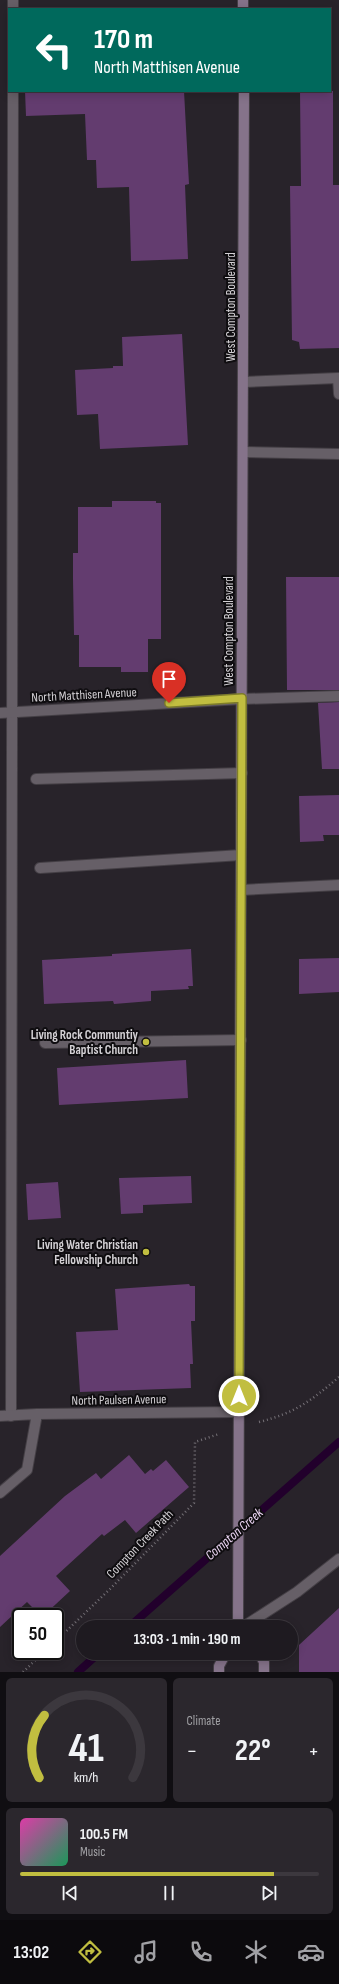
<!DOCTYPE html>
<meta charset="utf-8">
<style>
body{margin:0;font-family:"Sofia Sans Condensed",sans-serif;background:#2b272d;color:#f1f3f6;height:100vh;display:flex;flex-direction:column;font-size:15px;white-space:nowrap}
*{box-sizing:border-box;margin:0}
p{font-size:13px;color:#a1a1a5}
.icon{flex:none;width:22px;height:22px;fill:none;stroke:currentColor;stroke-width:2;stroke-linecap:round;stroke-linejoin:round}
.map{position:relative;height:1672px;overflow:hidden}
.sheet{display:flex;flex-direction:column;gap:6px;padding:6px;background:#100e12;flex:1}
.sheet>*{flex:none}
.hud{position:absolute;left:8px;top:8px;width:323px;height:84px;border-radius:0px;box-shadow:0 2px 10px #0003,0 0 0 1px #3c383e;background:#00695c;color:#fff;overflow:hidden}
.speed{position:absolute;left:12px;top:1608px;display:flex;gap:8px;font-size:20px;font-weight:700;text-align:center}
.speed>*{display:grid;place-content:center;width:52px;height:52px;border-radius:50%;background:#1e1a20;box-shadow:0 2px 10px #0003,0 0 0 1px #3c383e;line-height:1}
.speed .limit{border:2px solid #111;border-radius:6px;background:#fff;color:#111}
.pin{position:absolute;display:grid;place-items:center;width:34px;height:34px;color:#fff;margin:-41px -17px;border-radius:50% 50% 50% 0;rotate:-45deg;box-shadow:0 0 4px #0007}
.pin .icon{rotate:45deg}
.me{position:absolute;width:44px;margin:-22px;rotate:0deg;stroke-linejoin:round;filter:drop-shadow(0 0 3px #0008)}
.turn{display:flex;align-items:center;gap:14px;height:84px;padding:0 20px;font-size:18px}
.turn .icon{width:52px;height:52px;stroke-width:2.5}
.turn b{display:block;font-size:28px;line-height:34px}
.big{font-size:30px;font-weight:700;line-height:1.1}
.sheet .card{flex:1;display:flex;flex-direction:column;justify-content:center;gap:6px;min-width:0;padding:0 14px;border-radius:6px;background:#2b272d}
.sheet .dial{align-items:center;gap:0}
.dial svg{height:104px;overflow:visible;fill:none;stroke:#3c383e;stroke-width:7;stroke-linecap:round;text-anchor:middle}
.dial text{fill:#f1f3f6;stroke:none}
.song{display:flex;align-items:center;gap:12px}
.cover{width:48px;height:48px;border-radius:6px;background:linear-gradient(135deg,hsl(320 70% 55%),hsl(150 70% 35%))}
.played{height:4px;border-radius:2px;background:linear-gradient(90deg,#c1be40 85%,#3c383e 85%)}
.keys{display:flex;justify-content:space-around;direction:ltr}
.heat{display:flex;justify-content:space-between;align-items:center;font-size:22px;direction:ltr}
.sheet .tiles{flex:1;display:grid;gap:6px;grid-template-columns:1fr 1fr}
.card:last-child{grid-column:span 2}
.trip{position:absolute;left:76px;top:1620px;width:222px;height:40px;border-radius:20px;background:#1e1a20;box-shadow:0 2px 10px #0003,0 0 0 1px #3c383e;font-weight:700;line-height:40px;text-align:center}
.dock{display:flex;height:64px;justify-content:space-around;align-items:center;background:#0c0a0d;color:#a1a1a5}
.dock .icon{width:28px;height:28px}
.dock .active{color:#c1be40}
.dock b{font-size:18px;color:#f1f3f6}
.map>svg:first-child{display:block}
</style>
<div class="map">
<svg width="339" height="1672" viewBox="0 0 339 1672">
<rect width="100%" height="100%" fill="#28232a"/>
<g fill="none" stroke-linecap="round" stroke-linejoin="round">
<path stroke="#22002c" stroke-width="8" d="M 129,1627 L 339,1442
M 78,1672 L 99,1653"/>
</g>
<path fill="#633c6f" d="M 25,91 L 184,91 L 189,184 L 185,185 L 188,259 L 131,261 L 129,187 L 97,188 L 96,160 L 87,160 L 85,114 L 26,116 Z
M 300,91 L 333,91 L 333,185 L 339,185 L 339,348 L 300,349 L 299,342 L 292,340 L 290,186 L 301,186 Z
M 182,334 L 188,445 L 100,449 L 98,414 L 77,415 L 75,370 L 113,368 L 113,366 L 123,366 L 122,337 Z
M 112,501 L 156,501 L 156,503 L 161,503 L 161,639 L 148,639 L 148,672 L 121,672 L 121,667 L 79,667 L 79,635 L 74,635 L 73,579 L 73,553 L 78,553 L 78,507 L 112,507 Z
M 286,577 L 339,577 L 339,690 L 287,690 Z
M 339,702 L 339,769 L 322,769 L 318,703 Z
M 339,795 L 339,835 L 323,835 L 324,841 L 300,842 L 299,796 Z
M 191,949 L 193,986 L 188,986 L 189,989 L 151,991 L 151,1001 L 114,1004 L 113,1001 L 44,1004 L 42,960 L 112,956 L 112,954 Z
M 339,958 L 339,992 L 299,994 L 299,959 Z
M 186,1060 L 188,1098 L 59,1105 L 57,1068 Z
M 191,1176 L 192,1203 L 143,1205 L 143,1213 L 121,1214 L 119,1178 Z
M 58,1182 L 61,1218 L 28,1220 L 26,1184 Z
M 189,1284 L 190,1286 L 195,1286 L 195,1321 L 191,1321 L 193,1364 L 190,1364 L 191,1388 L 80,1392 L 76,1332 L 118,1330 L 115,1289 Z
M 129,1455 L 145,1474 L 151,1469 L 153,1471 L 166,1460 L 189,1487 L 136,1533 L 125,1520 L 104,1536 L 102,1534 L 56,1576 L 70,1591 L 42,1617 L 27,1602 L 0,1627 L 0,1556 L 65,1496 L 96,1473 L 101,1479 Z
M 339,1608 L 339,1672 L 299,1672 L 299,1645 Z"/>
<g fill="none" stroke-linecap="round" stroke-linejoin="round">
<g stroke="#443f45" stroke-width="12">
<path id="lane" d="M 13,0 L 13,9
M 244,382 L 338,378 L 339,394
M 243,452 L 339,454
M 242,699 L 339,696
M 36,779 L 242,773
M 40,868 L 241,855
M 45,1043 L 241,1040
M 11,1416 L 13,91
M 243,1627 L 297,1592 L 339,1559"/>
</g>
<g stroke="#443f45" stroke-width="12">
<path id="street" d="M 0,713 L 242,699
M 241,890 L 339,885
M 0,1416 L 37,1414 L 239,1412
M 0,1493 L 27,1470 L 37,1414"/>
</g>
<g stroke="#443f45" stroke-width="12">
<path id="secondary" d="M 243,0 L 243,9
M 238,1627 L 244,91
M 259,1653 L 264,1662 L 264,1672
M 219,1672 L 219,1666 L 226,1653"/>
</g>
<path stroke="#747076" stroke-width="2.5" stroke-dasharray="1 3" stroke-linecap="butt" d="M 259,1422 C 295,1413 311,1401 339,1377
M 55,1642 L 112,1587 L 194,1503 L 195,1442 L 219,1434
M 23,1672 L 45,1651"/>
<use href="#lane" stroke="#665f67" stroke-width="10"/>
<use href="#street" stroke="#665f67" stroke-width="10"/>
<use href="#secondary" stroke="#85738a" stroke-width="10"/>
</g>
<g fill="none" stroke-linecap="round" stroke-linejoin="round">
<g stroke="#7d7c2a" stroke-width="10">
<path id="route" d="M 169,703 L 242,698 L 239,1396"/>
</g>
<use href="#route" stroke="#c1be40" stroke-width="7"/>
</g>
<g fill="#c1be40" stroke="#0f0d10" stroke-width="1.5">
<circle cx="146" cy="1042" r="4"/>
<circle cx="146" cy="1252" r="4"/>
</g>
<g text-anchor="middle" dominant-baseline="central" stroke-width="4" stroke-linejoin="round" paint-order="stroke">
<g font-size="13" fill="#d4d1d5" stroke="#0f0d10">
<text transform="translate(231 307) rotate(-90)">West Compton Boulevard</text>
<text transform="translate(229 631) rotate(-90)">West Compton Boulevard</text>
<text transform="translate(84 695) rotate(-3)">North Matthisen Avenue</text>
<text transform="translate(119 1400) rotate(-1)">North Paulsen Avenue</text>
<text transform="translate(140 1544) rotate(-46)">Compton Creek Path</text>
</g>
<g font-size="13" font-weight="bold" fill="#d4d1d5" stroke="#0f0d10" text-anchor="end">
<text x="138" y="1035">Living Rock Communtiy<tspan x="138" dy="15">Baptist Church</tspan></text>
<text x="138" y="1245">Living Water Christian<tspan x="138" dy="15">Fellowship Church</tspan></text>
</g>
<g font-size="14" font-style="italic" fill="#eed7f6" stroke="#0f0d10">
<text transform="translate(234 1534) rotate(-41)">Compton Creek</text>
</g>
</g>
</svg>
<div class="speed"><div class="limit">50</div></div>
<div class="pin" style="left:169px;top:703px;background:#d93025"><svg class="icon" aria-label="arrive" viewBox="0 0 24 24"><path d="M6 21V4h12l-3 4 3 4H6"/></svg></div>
<svg class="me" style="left:239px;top:1396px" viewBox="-20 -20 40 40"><circle r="17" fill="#c1be40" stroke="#fff" stroke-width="3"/><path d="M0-11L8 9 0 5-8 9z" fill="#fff"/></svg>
<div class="trip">13:03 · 1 min · 190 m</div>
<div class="hud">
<div class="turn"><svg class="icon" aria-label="left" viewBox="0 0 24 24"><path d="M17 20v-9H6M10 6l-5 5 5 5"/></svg><div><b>170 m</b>North Matthisen Avenue</div></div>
</div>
</div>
<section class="sheet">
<div class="tiles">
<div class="card dial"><svg viewBox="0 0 100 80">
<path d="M14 69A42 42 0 1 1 86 69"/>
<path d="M14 69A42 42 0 0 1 18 21" stroke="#c1be40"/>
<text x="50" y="56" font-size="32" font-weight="700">41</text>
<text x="50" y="72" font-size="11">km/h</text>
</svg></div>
<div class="card"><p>Climate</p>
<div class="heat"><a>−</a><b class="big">22°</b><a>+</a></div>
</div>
<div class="card">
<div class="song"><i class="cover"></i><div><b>100.5 FM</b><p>Music</p></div></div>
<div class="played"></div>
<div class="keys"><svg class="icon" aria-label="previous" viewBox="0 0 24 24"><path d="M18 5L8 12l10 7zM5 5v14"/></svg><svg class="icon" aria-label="pause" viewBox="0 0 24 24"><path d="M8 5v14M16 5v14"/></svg><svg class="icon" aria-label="next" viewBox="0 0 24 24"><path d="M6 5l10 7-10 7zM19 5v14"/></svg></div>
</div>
</div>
</section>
<nav class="dock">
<b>13:02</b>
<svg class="icon active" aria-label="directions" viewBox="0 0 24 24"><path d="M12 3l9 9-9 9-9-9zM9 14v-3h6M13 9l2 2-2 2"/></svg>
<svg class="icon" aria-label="music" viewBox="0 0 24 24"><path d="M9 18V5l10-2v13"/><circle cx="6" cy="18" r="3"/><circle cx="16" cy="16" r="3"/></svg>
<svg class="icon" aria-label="phone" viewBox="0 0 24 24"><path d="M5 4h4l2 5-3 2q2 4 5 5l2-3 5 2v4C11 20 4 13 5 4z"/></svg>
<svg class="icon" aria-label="climate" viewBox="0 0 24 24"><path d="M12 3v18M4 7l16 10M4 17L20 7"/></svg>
<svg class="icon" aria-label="car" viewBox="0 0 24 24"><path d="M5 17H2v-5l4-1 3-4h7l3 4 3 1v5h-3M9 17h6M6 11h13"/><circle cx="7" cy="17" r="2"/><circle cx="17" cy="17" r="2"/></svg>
</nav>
